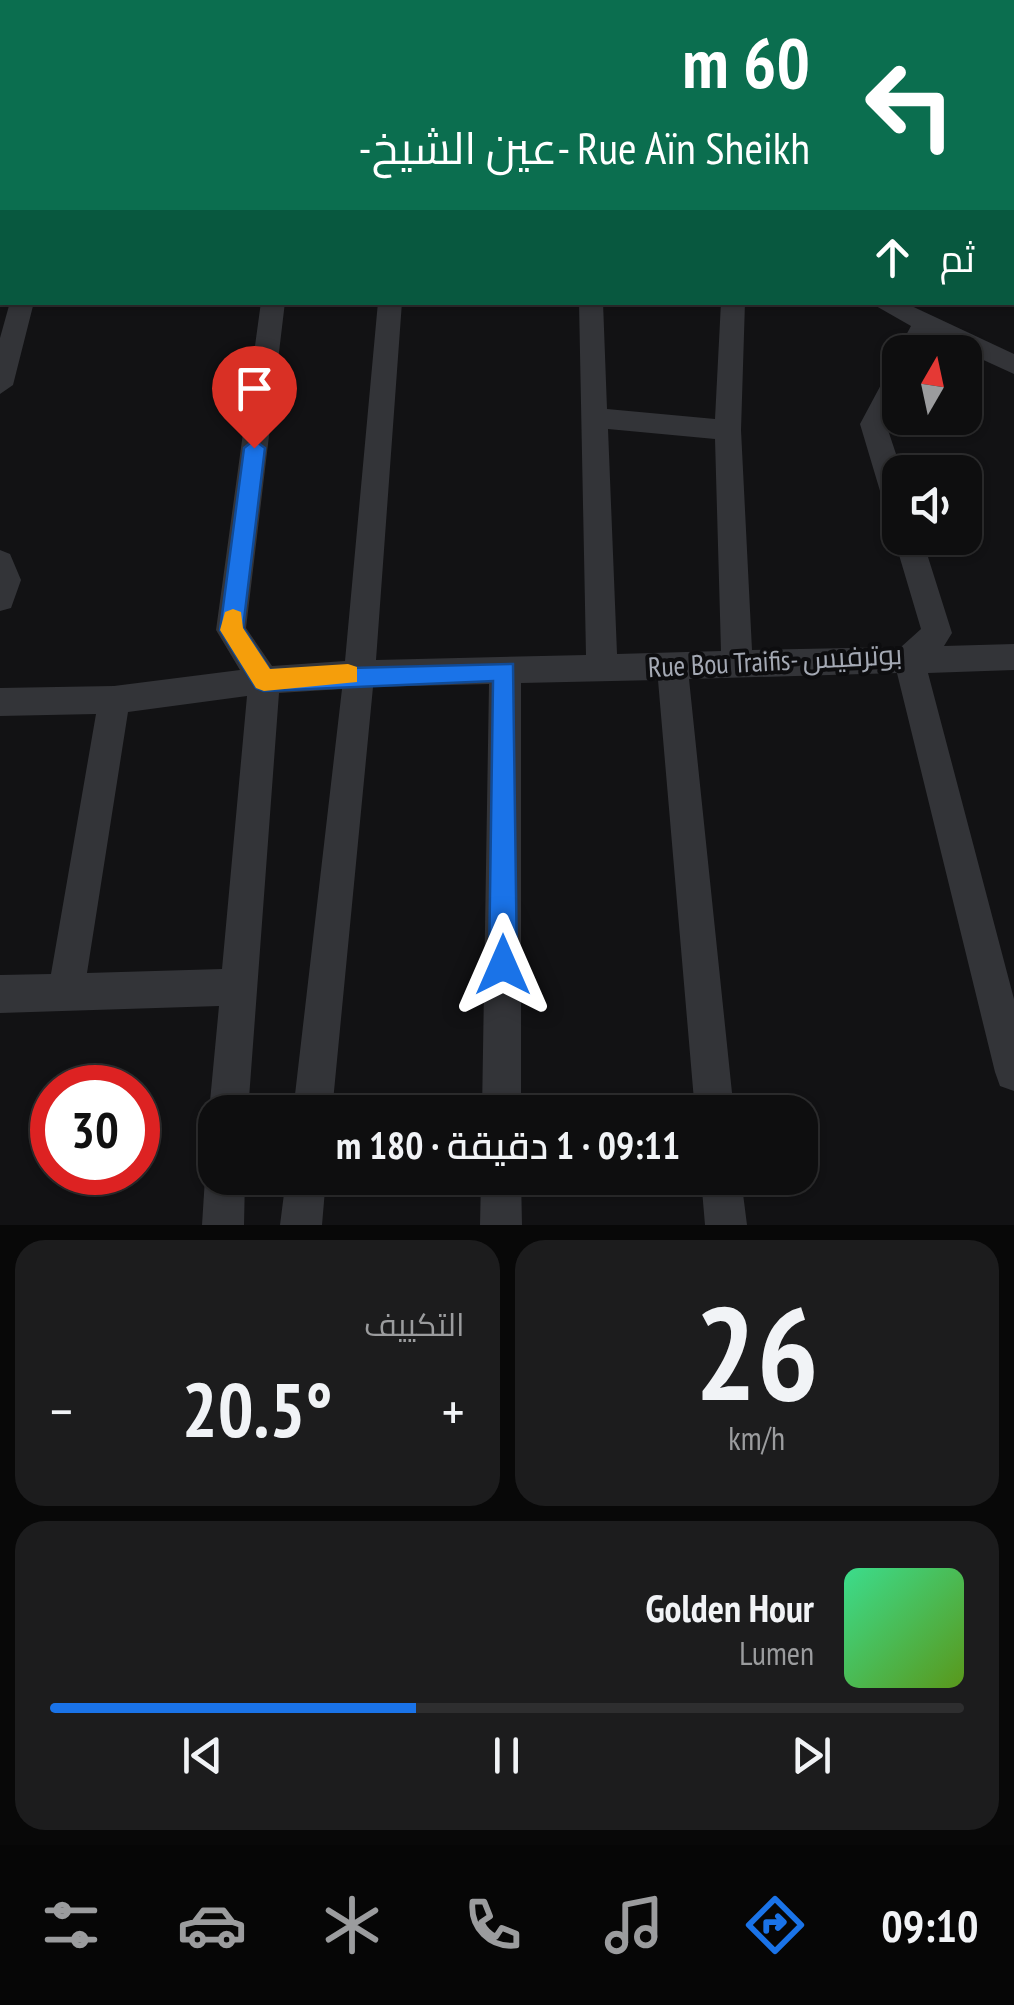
<!DOCTYPE html>
<html lang="ar">
<meta charset="utf-8">
<style>
body{margin:0;font-family:"PT Sans Narrow",Cairo,sans-serif;background:#1c1c1d;color:#f1f3f6;direction:rtl;height:100vh;display:flex;flex-direction:column;font-size:38px;white-space:nowrap}
*{box-sizing:border-box;margin:0}
p{font-size:32px;color:#9b9c9e}
.icon{flex:none;width:55px;height:55px;fill:none;stroke:currentColor;stroke-width:2;stroke-linecap:round;stroke-linejoin:round}
.map{position:relative;height:1225px;overflow:hidden;direction:ltr}
.sheet{display:flex;flex-direction:column;gap:15px;padding:15px;background:#080808;flex:1}
.sheet>*{flex:none}
.banner{position:absolute;left:0px;top:0px;width:1015px;height:305px;box-shadow:0 2px 8px #0004,0 0 0 2px #2e2e2f;direction:rtl;background:#0b6e4f;color:#fff;overflow:hidden}
.needle{width:65px;rotate:9deg}
.buttons{position:absolute;left:882px;top:335px;display:grid;gap:20px}
.buttons a{display:grid;place-items:center;width:100px;height:100px;border-radius:20px;background:#0e0e0f;box-shadow:0 2px 8px #0004,0 0 0 2px #2e2e2f;font-size:50px}
.speed{position:absolute;left:30px;top:1065px;display:flex;gap:20px;font-size:50px;font-weight:700;text-align:center}
.speed>*{display:grid;place-content:center;width:130px;height:130px;border-radius:50%;background:#0e0e0f;box-shadow:0 2px 8px #0004,0 0 0 2px #2e2e2f;line-height:1}
.speed .limit{border:15px solid #d22;background:#fff;color:#111}
.pin{position:absolute;display:grid;place-items:center;width:85px;height:85px;color:#fff;margin:-102px -42px;border-radius:50% 50% 50% 0;rotate:-45deg;box-shadow:0 0 10px #0007}
.pin .icon{rotate:45deg}
.me{position:absolute;width:110px;margin:-55px;rotate:0deg;stroke-linejoin:round;filter:drop-shadow(0 0 8px #0008)}
.turn{display:flex;align-items:center;gap:35px;height:210px;padding:0 40px;font-size:45px}
.turn .icon{width:130px;height:130px;stroke-width:2.5}
.turn b{display:block;font-size:70px;line-height:85px}
.then{display:flex;align-items:center;height:95px;padding:0 40px;background:#0003;gap:20px;font-size:38px}
.big{font-size:75px;font-weight:600;line-height:1.1}
.sheet .widget{flex:1;display:flex;flex-direction:column;justify-content:center;gap:15px;min-width:0;padding:0 35px;border-radius:30px;background:#1c1c1d}
.sheet .dial{align-items:center;gap:0}
.dial b{font-size:130px;line-height:1}
.song{display:flex;align-items:center;gap:30px}
.cover{width:120px;height:120px;border-radius:15px;background:linear-gradient(135deg,hsl(150 70% 55%),hsl(90 70% 35%))}
.played{height:10px;border-radius:5px;background:linear-gradient(90deg,#1a73e8 40%,#2e2e2f 40%)}
.keys{display:flex;justify-content:space-around;direction:ltr}
.heat{display:flex;justify-content:space-between;align-items:center;font-size:55px;direction:ltr}
.sheet .tiles{flex:1;display:grid;gap:15px;grid-template-columns:1fr 1fr}
.widget:last-child{grid-column:span 2}
.trip{position:absolute;left:198px;top:1095px;width:620px;height:100px;border-radius:30px;background:#0e0e0f;box-shadow:0 2px 8px #0004,0 0 0 2px #2e2e2f;font-weight:600;line-height:100px;text-align:center;direction:rtl}
.dock{display:flex;height:160px;justify-content:space-around;align-items:center;background:#060606;color:#9b9c9e}
.dock .icon{width:70px;height:70px}
.dock .selected{color:#1a73e8}
.dock b{font-size:45px;color:#f1f3f6}
.map>svg:first-child{display:block}
</style>
<div class="map">
<svg width="1014" height="1225" viewBox="0 0 1014 1225">
<rect width="100%" height="100%" fill="#121214"/>
<g fill="none" stroke-linecap="round" stroke-linejoin="round">
<path fill="#333438" fill-rule="evenodd" d="M 39,0 L 61,0 L 62,2 L 40,2 Z
M 206,0 L 229,0 L 230,2 L 207,2 Z
M 544,0 L 566,0 L 567,2 L 545,2 Z
M 928,0 L 953,0 L 954,2 L 929,2 Z
M 1012,19 L 1014,20 L 1014,32 L 1012,31 Z
M 0,21 L 2,21 L 2,33 L 0,33 Z
M 0,81 L 2,81 L 2,93 L 0,93 Z
M 0,251 L 2,251 L 2,267 L 0,267 Z
M 10,302 L 34,302 L 13,385 L 0,394 L 0,338 Z
M 261,302 L 285,302 L 246,628 L 272,666 L 345,661 L 378,302 L 402,302 L 376,660 L 586,655 L 579,302 L 603,302 L 607,409 L 715,419 L 721,302 L 745,302 L 741,430 L 752,650 L 901,647 L 921,629 L 894,538 L 900,529 L 900,538 L 922,538 L 952,633 L 944,646 L 1014,644 L 1014,670 L 928,673 L 1014,999 L 1014,1091 L 1000,1086 L 995,1072 L 897,673 L 689,679 L 734,1112 L 695,1112 L 658,680 L 521,683 L 521,1112 L 482,1112 L 489,684 L 373,687 L 332,1112 L 293,1112 L 342,689 L 279,693 L 248,1112 L 215,1112 L 215,1126 L 209,1112 L 219,1006 L 0,1013 L 0,975 L 51,974 L 96,714 L 0,716 L 0,688 L 114,686 L 240,670 L 216,630 ZM 608,429 L 715,439 L 721,651 L 617,654 ZM 247,696 L 222,969 L 87,973 L 128,712 Z
M 869,302 L 903,302 L 1014,354 L 1014,374 L 931,336 L 922,352 L 900,352 L 900,356 L 897,352 L 911,326 Z
M 900,363 L 900,397 L 886,424 L 902,472 L 900,522 L 890,519 L 886,511 L 860,424 L 891,366 Z
M 0,550 L 10,554 L 21,580 L 11,608 L 0,611 Z
M 215,1162 L 215,1178 L 245,1178 L 244,1225 L 202,1225 L 205,1178 Z
M 286,1178 L 326,1178 L 322,1225 L 280,1225 Z
M 481,1178 L 521,1178 L 522,1225 L 480,1225 Z
M 701,1178 L 741,1178 L 747,1225 L 705,1225 Z"/>
</g>
<path fill="#1a73e8" stroke="#114b97" stroke-width="2.5" d="M 254,440 L 265,448 L 243,628 L 270,670 L 513,664 L 517,965 L 513,975 L 503,979 L 493,975 L 489,965 L 493,681 L 264,691 L 256,688 L 220,630 L 244,448 Z"/>
<path fill="#f59e0b" d="M 233,609 L 241,612 L 243,628 L 270,669 L 348,664 L 357,667 L 357,682 L 264,691 L 256,688 L 220,630 L 225,612 Z"/>
<g text-anchor="middle" dominant-baseline="central" stroke-width="8" stroke-linejoin="round" paint-order="stroke">
<g font-size="28" fill="#a4a9b4" stroke="#0d0d0f">
<text transform="translate(775 660) rotate(-3)">Rue Bou Traifis- بوترفيس</text>
</g>
</g>
</svg>
<div class="buttons">
<a><svg class="needle" viewBox="-14 -14 28 28"><path d="M0-13l5 13h-10z" fill="#e53935"/><path d="M0 13l5-13h-10z" fill="#9b9c9e"/></svg></a>
<a><svg class="icon" aria-label="sound" viewBox="0 0 24 24"><path d="M4 9h4l5-4v14l-5-4H4zM17 9q2 3 0 6"/></svg></a>
</div>
<div class="speed"><div class="limit">30</div></div>
<div class="pin" style="left:254px;top:448px;background:#d93025"><svg class="icon" aria-label="arrive" viewBox="0 0 24 24"><path d="M6 21V4h12l-3 4 3 4H6"/></svg></div>
<svg class="me" style="left:503px;top:965px" viewBox="-20 -20 40 40"><path d="M0-17L14 15 0 8-14 15z" fill="#1a73e8" stroke="#fff" stroke-width="4"/></svg>
<div class="trip">09:11 · 1 دقيقة · 180 m</div>
<div class="banner">
<div class="turn"><svg class="icon" aria-label="left" viewBox="0 0 24 24"><path d="M17 20v-9H6M10 6l-5 5 5 5"/></svg><div><b>60 m</b>Rue Aïn Sheikh -عين الشيخ-</div></div>
<div class="then">ثم<svg class="icon" aria-label="ahead" viewBox="0 0 24 24"><path d="M12 20V5M6 11l6-6 6 6"/></svg></div>
</div>
</div>
<section class="sheet">
<div class="tiles">
<div class="widget dial"><b>26</b><p>km/h</p></div>
<div class="widget"><p>التكييف</p>
<div class="heat"><a>−</a><b class="big">20.5°</b><a>+</a></div>
</div>
<div class="widget">
<div class="song"><i class="cover"></i><div><b>Golden Hour</b><p>Lumen</p></div></div>
<div class="played"></div>
<div class="keys"><svg class="icon" aria-label="previous" viewBox="0 0 24 24"><path d="M18 5L8 12l10 7zM5 5v14"/></svg><svg class="icon" aria-label="pause" viewBox="0 0 24 24"><path d="M8 5v14M16 5v14"/></svg><svg class="icon" aria-label="next" viewBox="0 0 24 24"><path d="M6 5l10 7-10 7zM19 5v14"/></svg></div>
</div>
</div>
</section>
<nav class="dock">
<b>09:10</b>
<svg class="icon selected" aria-label="directions" viewBox="0 0 24 24"><path d="M12 3l9 9-9 9-9-9zM9 14v-3h6M13 9l2 2-2 2"/></svg>
<svg class="icon" aria-label="music" viewBox="0 0 24 24"><path d="M9 18V5l10-2v13"/><circle cx="6" cy="18" r="3"/><circle cx="16" cy="16" r="3"/></svg>
<svg class="icon" aria-label="phone" viewBox="0 0 24 24"><path d="M5 4h4l2 5-3 2q2 4 5 5l2-3 5 2v4C11 20 4 13 5 4z"/></svg>
<svg class="icon" aria-label="climate" viewBox="0 0 24 24"><path d="M12 3v18M4 7l16 10M4 17L20 7"/></svg>
<svg class="icon" aria-label="car" viewBox="0 0 24 24"><path d="M5 17H2v-5l4-1 3-4h7l3 4 3 1v5h-3M9 17h6M6 11h13"/><circle cx="7" cy="17" r="2"/><circle cx="17" cy="17" r="2"/></svg>
<svg class="icon" aria-label="filters" viewBox="0 0 24 24"><path d="M4 7h16M4 17h16"/><circle cx="9" cy="7" r="2"/><circle cx="15" cy="17" r="2"/></svg>
</nav>
